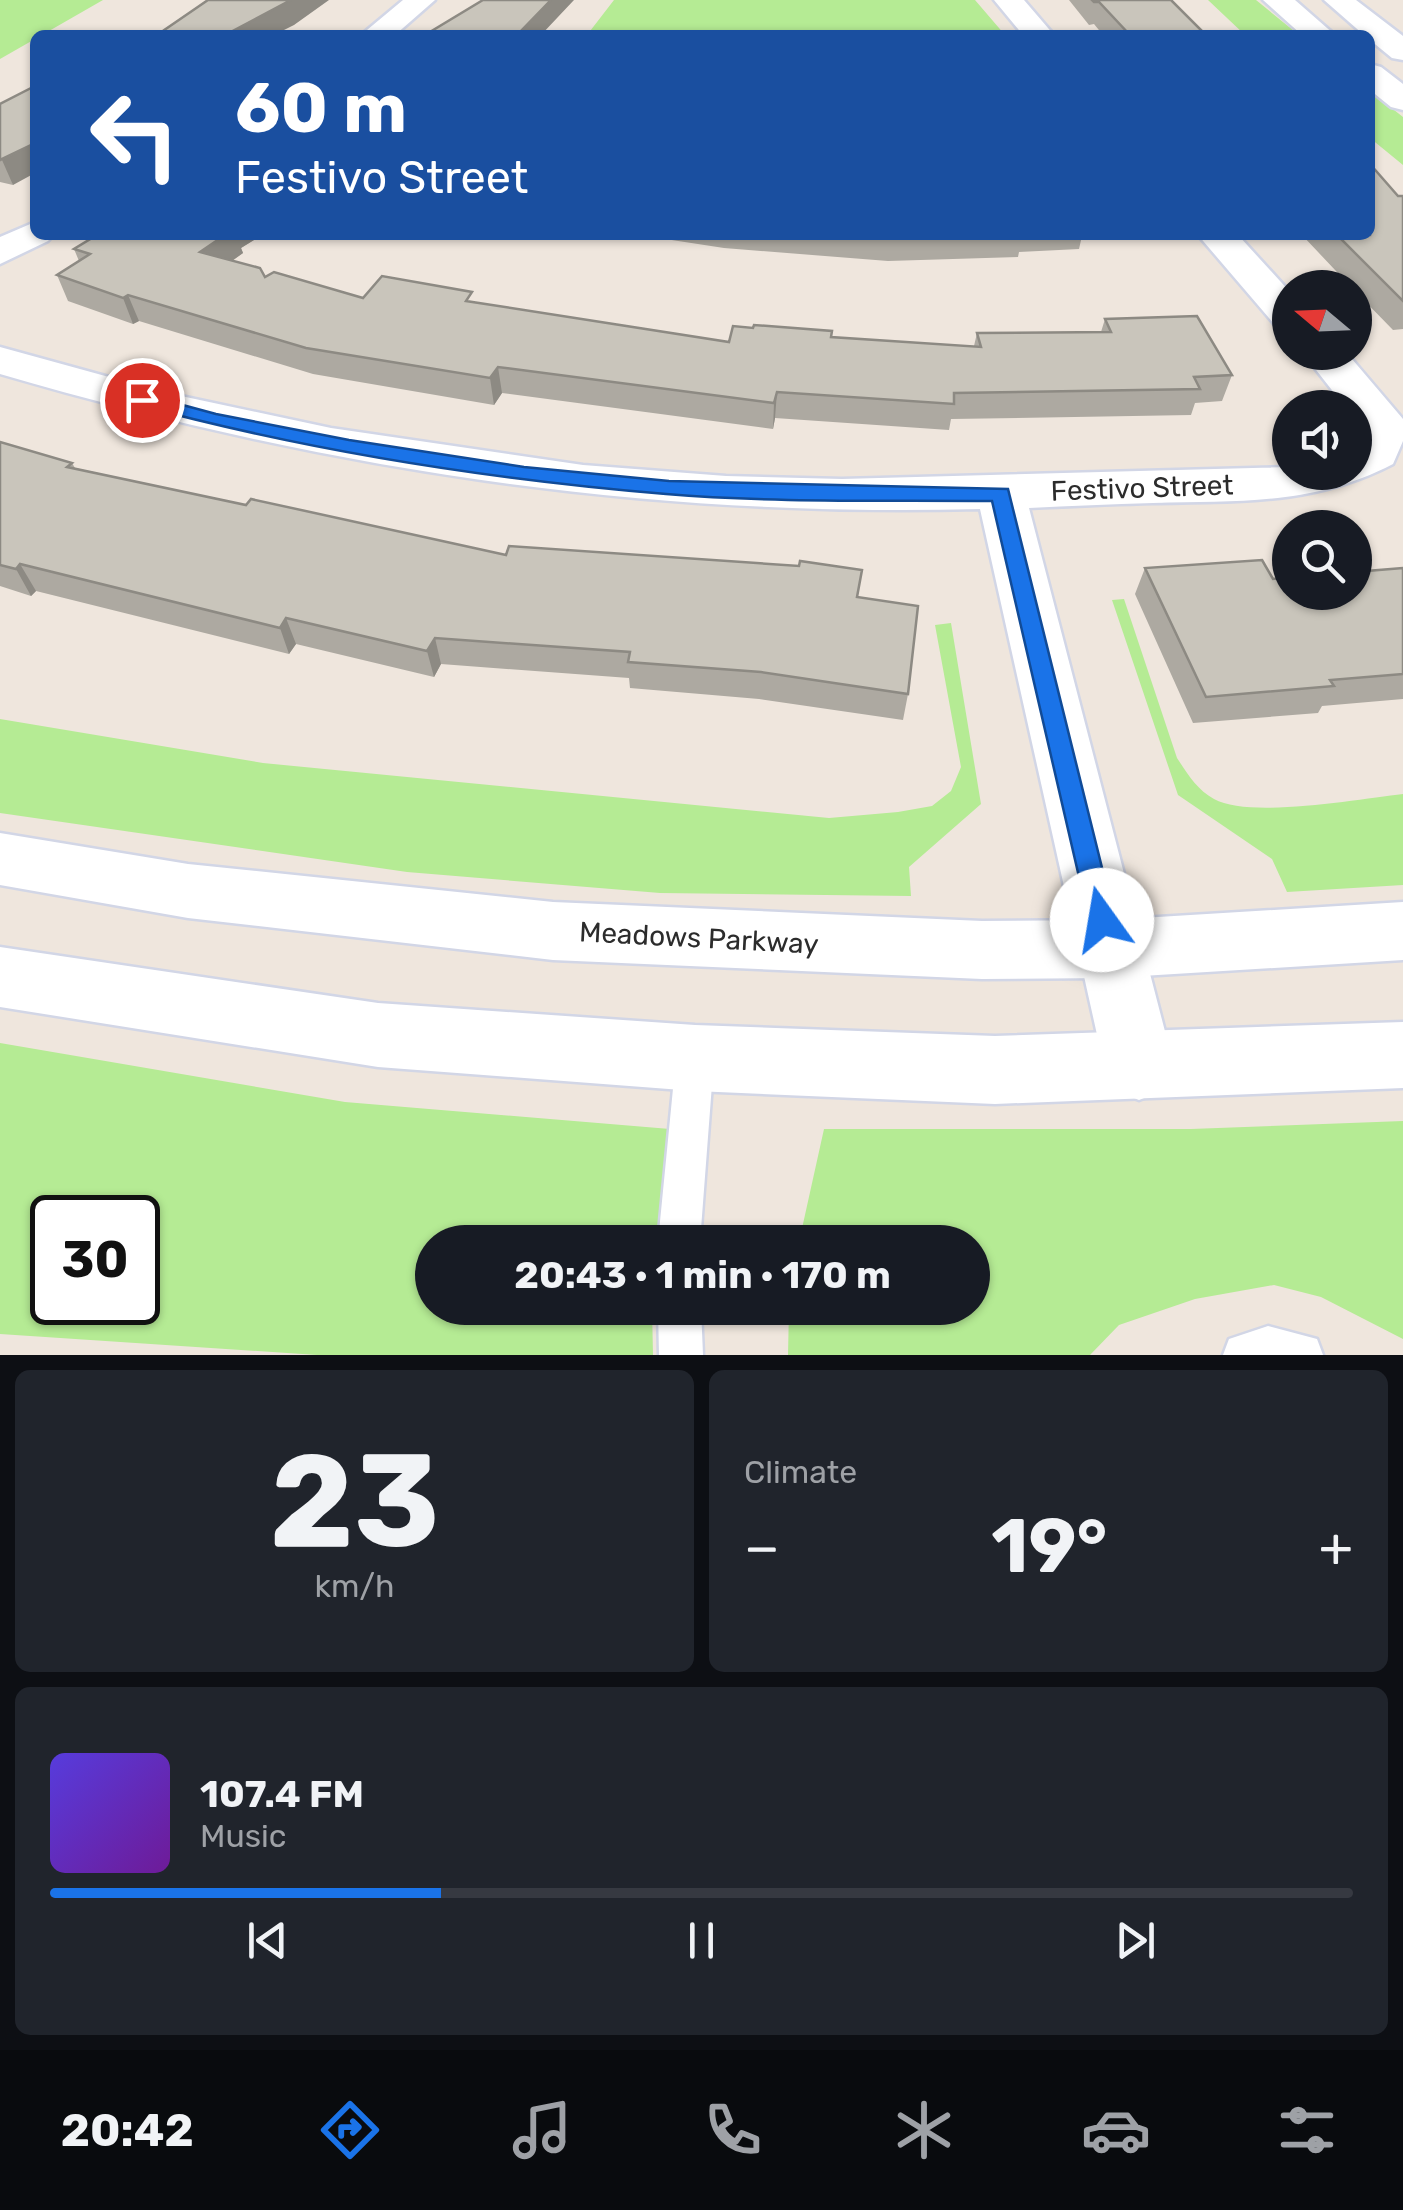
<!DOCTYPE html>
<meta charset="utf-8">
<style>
body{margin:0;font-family:Rubik,sans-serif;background:#20242c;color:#f1f3f6;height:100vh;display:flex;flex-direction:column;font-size:38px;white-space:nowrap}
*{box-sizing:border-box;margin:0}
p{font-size:32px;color:#9ea1a6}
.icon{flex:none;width:55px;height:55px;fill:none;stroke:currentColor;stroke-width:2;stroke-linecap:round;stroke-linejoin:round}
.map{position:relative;height:1355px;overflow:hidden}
.side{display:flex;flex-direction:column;gap:15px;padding:15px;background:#0d0f14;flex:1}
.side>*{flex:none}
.guide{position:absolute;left:30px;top:30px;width:1345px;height:210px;border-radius:15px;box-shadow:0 2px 8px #0004;background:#1a4fa0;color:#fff;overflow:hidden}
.needle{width:65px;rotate:289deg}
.buttons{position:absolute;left:1272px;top:270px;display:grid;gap:20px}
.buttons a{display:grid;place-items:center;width:100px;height:100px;border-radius:50%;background:#171b24;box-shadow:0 2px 8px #0004;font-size:50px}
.speed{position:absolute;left:30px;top:1195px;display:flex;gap:20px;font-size:50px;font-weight:700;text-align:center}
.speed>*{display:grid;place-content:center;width:130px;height:130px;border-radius:50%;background:#171b24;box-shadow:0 2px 8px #0004;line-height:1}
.speed .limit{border:5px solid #111;border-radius:15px;background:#fff;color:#111}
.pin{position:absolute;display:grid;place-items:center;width:85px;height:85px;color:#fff;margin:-42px;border:5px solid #fff;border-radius:50%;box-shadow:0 2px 10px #0007}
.me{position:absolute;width:110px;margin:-55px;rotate:347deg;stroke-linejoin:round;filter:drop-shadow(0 0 8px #0008)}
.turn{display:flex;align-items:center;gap:35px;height:210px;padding:0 40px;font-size:45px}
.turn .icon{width:130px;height:130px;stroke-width:2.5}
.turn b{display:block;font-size:70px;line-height:85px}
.big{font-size:75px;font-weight:700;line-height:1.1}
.side .tile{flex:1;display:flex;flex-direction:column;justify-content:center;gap:15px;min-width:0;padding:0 35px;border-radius:15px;background:#20242c}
.side .dial{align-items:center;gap:0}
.dial b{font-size:130px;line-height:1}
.song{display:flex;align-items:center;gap:30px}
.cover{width:120px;height:120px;border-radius:15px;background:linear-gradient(135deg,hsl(250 70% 55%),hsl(280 70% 35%))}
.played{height:10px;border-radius:5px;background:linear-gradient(90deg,#1a73e8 30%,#363941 30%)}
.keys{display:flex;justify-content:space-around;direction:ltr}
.heat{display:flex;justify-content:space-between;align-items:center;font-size:55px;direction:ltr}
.side .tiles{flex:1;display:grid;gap:15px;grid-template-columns:1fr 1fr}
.tile:last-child{grid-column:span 2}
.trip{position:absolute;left:415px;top:1225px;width:575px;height:100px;border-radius:50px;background:#171b24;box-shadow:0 2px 8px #0004;font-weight:700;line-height:100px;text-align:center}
.tab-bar{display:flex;height:160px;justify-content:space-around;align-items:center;background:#090b0e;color:#9ea1a6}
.tab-bar .icon{width:70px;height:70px}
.tab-bar .selected{color:#1a73e8}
.tab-bar b{font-size:45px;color:#f1f3f6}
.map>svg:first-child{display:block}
</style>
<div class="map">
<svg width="1403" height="1355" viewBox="0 0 1403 1355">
<rect width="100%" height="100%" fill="#efe6dd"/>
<path fill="#b5eb94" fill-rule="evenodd" d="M 0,0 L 103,0 L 42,35 L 35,35 L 35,39 L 0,59 Z
M 614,0 L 975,0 L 1005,35 L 587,35 Z
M 1208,0 L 1256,0 L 1299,35 L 1245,35 Z
M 1370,91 L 1403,117 L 1403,165 L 1370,138 Z
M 1124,599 L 1177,758 C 1187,773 1197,790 1214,799 C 1250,819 1358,799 1403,794 L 1403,885 L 1287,892 L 1272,859 L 1178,795 L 1112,600 Z
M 951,623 L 981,804 L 909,867 L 911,896 L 660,893 L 407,872 L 0,813 L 0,719 L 263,763 L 829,818 L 898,812 L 932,806 L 951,791 L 961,767 L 935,625 Z
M 0,1043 L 345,1102 L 670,1129 L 658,1242 L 432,1242 L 432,1308 L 652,1308 L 653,1355 L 317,1355 L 0,1334 ZM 52,1218 L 138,1218 L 138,1302 L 52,1302 Z
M 1403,1121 L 1403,1339 L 1321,1297 L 1274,1285 L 1195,1299 L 1119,1325 L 1090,1355 L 788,1355 L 789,1308 L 972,1308 L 972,1242 L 799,1242 L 824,1129 L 1191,1129 Z"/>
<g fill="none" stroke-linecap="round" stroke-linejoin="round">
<g stroke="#d2d6e6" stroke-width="5">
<path id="lane" d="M 695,1040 L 708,1045 L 714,1058 L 700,1242 L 658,1242 L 676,1058 L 682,1045 Z
M 658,1308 L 701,1308 L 703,1355 L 659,1355 Z
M 1268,1326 L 1317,1339 L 1323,1355 L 1223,1355 L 1229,1339 Z"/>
</g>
<g stroke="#d2d6e6" stroke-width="5">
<path id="street" d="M 403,0 L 435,0 L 395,35 L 361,35 Z
M 994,0 L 1024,0 L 1054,35 L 1023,35 Z
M 35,222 L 35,235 L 53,235 L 48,241 L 0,264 L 0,237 Z
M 1198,235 L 1238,235 L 1290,292 L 1290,328 L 1275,325 Z
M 0,347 L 167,393 L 331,428 L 583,465 L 726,476 L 842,479 L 1290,467 L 1290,472 L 1355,472 L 1355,446 L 1361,425 L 1355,418 L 1355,408 L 1346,408 L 1302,352 L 1346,352 L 1403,419 L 1403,441 L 1393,464 C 1314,505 1241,501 1153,503 C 1111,504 1070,506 1029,508 L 1174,1066 L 1164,1090 L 1139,1100 L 1114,1090 L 1104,1066 L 980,509 C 642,518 324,469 0,374 Z"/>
</g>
<g stroke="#d2d6e6" stroke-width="5">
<path id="secondary" d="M 1263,0 L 1295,0 L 1335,35 L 1302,35 Z
M 1324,0 L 1356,0 L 1403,36 L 1403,60 L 1392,58 L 1370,40 L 1370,35 L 1364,35 Z
M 1370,64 L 1381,67 L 1403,84 L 1403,110 L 1391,107 L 1370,90 Z
M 0,833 L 188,864 L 553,902 L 982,921 L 1109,920 L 1403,902 L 1403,960 L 1109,978 L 982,979 L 553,960 L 188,918 L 0,885 Z
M 0,947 L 378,1003 L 695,1025 L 995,1036 L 1403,1022 L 1403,1088 L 995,1104 L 695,1091 L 378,1067 L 0,1007 Z"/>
</g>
<use href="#lane" fill="#fff" fill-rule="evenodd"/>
<use href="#street" fill="#fff" fill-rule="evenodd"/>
<use href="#secondary" fill="#fff" fill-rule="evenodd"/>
</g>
<path fill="#ada9a1" d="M 1069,0 L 1171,0 L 1206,35 L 1103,35 L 1094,24 L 1089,25 Z
M 0,104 L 13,185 L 0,182 Z
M 1398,196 L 1403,196 L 1403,329 L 1393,330 L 1355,291 L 1355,288 L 1352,288 L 1302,235 L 1370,235 Z
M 97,235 L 262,235 L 241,248 L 243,253 L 232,261 L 265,277 L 363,298 L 474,302 L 729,342 L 831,337 L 974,346 L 977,333 L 1101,332 L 1105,319 L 1232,375 L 1222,401 L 1195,403 L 1191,415 L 951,419 L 949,430 L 775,418 L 773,429 L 502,393 L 494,405 L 313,374 L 139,321 L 133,324 L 68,301 L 57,275 L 79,261 L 74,249 Z
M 639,235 L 1105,235 L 1082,236 L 1079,249 L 1019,252 L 1018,257 L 888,261 L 724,248 Z
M 0,442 L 72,463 L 75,468 L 246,505 L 506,555 L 858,598 L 908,694 L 903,720 L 759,699 L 630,688 L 629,678 L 441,664 L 434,677 L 296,644 L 289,654 L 36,591 L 31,596 L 0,586 Z
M 1145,568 L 1273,579 L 1403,568 L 1403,699 L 1322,706 L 1318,713 L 1193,723 L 1135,594 Z"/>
<path fill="#8d8a83" d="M 291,0 L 329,0 L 294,25 L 274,35 L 225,35 Z
M 551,0 L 574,0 L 541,35 L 517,35 Z
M 35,143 L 35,173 L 13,185 L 2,160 Z
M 224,235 L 262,235 L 241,248 L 243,253 L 209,277 L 200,252 Z
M 128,295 L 139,321 L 133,324 L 123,298 Z
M 498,367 L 502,393 L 494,405 L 490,378 Z
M 777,392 L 775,418 L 773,429 L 774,403 Z
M 20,564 L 36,591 L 31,596 L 16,569 Z
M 286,618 L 296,644 L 289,654 L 280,628 Z
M 435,638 L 441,664 L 434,677 L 427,651 Z"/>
<path fill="#c9c5bb" stroke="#8d8a83" stroke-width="2.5" d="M 208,0 L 291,0 L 225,35 L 157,35 Z
M 483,0 L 551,0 L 517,35 L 425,35 Z
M 1092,0 L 1171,0 L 1206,35 L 1130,35 L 1099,2 L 1094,2 Z
M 136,32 L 148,35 L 129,35 Z
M 35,86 L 35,143 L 0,160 L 0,104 Z
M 1370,164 L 1398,196 L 1403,196 L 1403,301 L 1337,235 L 1370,235 Z
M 97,235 L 225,235 L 200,252 L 260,268 L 265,277 L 274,272 L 363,298 L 382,276 L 472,292 L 466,301 L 729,342 L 733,326 L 753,328 L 754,325 L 832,331 L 831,337 L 981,347 L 977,333 L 1111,332 L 1105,319 L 1197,316 L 1232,375 L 1194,377 L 1200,389 L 954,393 L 954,404 L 777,392 L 774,403 L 498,367 L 490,378 L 306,348 L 128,295 L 123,298 L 57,275 L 90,254 L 74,249 Z
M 0,442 L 72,463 L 67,467 L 246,505 L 251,499 L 506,555 L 509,546 L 799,566 L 800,561 L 862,570 L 857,597 L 918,606 L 908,694 L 761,672 L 628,662 L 630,652 L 435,638 L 427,651 L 286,618 L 280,628 L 20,564 L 16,569 L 0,565 Z
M 1262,560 L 1273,579 L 1290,577 L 1290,592 L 1355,592 L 1355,572 L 1403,568 L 1403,674 L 1330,680 L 1334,686 L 1206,697 L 1145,568 Z"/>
<path fill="#1a73e8" stroke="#114b97" stroke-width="2.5" d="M 142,394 L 216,414 L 349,440 L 524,467 L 669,481 L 1008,489 L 1115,920 L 1111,928 L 1102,931 L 1093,928 L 1089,920 L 992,501 C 884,500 774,503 666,494 C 487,479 308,451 135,404 L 135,396 Z"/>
<g text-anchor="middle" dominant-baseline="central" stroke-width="10" stroke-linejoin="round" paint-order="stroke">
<g font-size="28" fill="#2c2c2c" stroke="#fff">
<text transform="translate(1142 488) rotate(-2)">Festivo Street</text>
<text transform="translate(699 938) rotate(3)">Meadows Parkway</text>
</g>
</g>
</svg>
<div class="buttons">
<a><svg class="needle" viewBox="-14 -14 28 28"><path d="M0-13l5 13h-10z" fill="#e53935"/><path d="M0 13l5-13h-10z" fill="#9ea1a6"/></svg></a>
<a><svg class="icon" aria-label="sound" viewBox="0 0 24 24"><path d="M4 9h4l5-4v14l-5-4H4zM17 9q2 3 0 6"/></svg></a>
<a><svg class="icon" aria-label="search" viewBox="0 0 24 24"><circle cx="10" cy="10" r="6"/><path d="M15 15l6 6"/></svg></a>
</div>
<div class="speed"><div class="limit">30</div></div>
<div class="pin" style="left:142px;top:400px;background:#d93025"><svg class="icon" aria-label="arrive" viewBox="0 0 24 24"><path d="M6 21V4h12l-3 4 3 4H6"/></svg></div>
<svg class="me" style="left:1102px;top:920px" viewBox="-20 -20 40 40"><circle r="19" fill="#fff"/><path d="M0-13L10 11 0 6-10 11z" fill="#1a73e8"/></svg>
<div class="trip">20:43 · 1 min · 170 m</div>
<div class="guide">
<div class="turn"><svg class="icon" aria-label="left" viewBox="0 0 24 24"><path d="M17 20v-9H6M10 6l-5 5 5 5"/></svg><div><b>60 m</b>Festivo Street</div></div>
</div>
</div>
<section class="side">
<div class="tiles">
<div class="tile dial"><b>23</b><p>km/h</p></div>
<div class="tile"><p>Climate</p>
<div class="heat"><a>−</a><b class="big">19°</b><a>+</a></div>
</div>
<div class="tile">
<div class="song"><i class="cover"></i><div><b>107.4 FM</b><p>Music</p></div></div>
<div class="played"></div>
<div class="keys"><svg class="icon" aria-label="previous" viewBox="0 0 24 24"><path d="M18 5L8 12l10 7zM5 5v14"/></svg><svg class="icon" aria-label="pause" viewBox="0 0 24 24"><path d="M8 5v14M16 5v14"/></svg><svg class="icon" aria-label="next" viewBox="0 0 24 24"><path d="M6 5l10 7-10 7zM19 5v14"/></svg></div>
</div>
</div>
</section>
<nav class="tab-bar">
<b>20:42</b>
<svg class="icon selected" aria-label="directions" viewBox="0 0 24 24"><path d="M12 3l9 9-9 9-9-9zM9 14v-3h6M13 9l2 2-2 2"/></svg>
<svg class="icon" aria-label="music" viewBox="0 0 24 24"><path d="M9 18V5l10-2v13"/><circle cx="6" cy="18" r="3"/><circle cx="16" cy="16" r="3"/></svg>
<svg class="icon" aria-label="phone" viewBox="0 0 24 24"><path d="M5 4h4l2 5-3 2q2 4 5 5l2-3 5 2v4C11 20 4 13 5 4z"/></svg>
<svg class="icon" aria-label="climate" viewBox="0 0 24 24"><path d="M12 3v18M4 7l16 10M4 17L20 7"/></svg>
<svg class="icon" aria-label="car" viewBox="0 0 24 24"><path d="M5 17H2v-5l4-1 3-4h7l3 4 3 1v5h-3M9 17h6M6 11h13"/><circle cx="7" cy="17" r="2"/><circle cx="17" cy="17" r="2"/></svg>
<svg class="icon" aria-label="filters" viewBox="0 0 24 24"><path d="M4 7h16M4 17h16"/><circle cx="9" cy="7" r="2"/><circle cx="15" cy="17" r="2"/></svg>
</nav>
